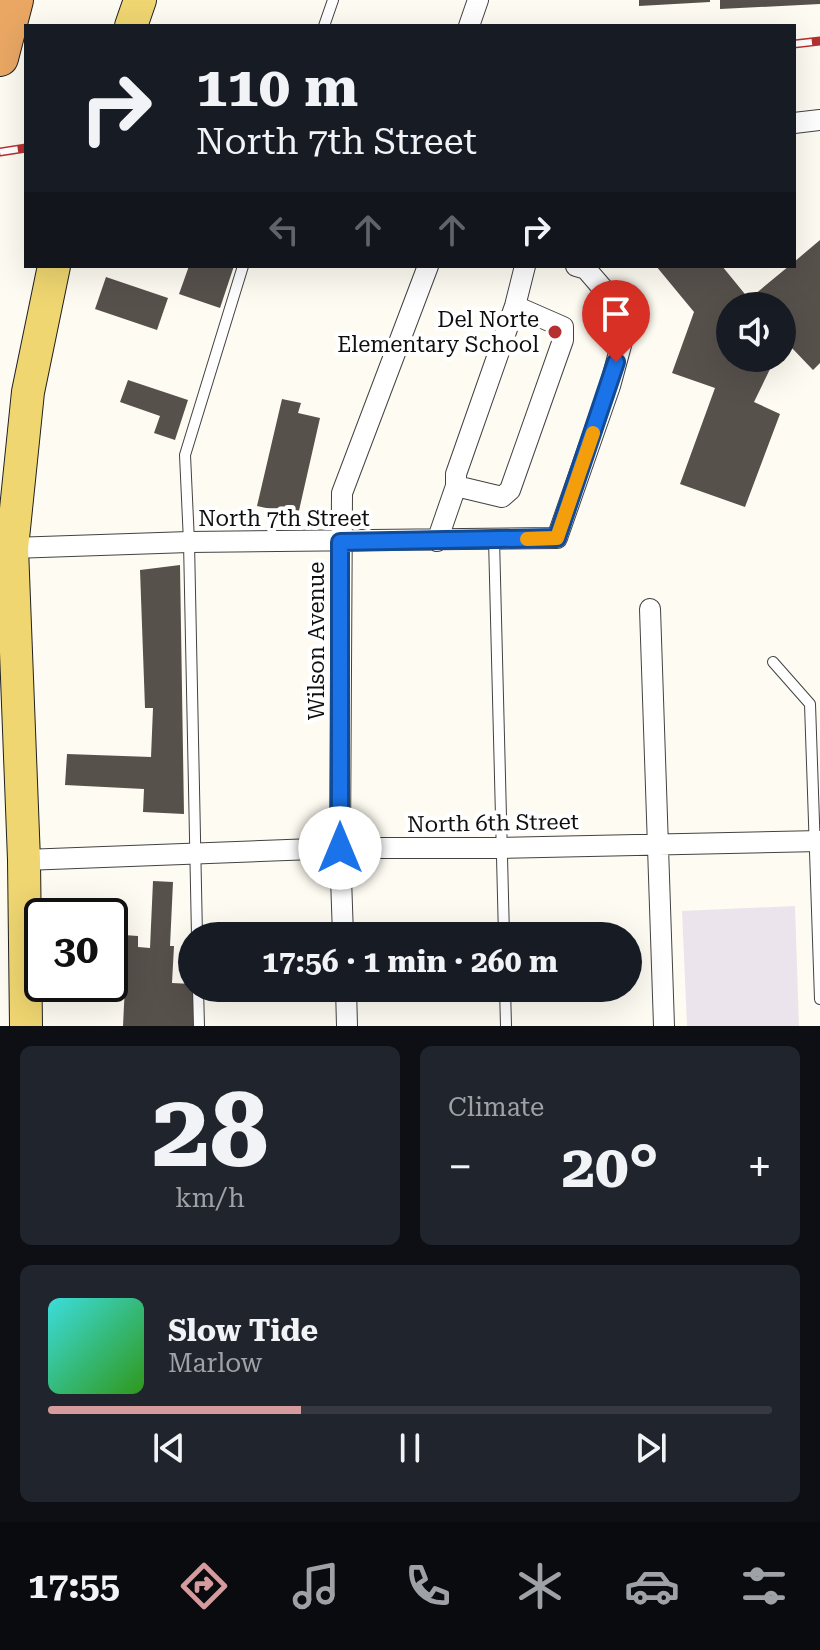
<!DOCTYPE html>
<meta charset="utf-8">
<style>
body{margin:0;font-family:"Roboto Serif",serif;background:#20242c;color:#f1f3f6;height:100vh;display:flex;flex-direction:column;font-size:30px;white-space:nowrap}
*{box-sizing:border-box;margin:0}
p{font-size:26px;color:#9ea1a6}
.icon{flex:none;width:44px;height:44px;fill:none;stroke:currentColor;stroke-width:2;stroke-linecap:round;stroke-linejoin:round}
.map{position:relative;height:1026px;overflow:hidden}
.sheet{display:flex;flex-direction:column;gap:20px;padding:20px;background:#0d0f14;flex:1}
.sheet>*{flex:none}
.hud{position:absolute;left:24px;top:24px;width:772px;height:244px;border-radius:0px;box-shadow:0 8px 32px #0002;background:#171b24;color:#f1f3f6;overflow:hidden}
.controls{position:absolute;left:716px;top:292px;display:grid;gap:16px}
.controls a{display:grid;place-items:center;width:80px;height:80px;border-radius:50%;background:#171b24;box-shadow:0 8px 32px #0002;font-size:40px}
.speed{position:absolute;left:24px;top:898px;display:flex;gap:16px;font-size:40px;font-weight:700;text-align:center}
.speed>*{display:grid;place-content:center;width:104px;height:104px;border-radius:50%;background:#171b24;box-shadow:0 8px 32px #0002;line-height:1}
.speed .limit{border:4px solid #111;border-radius:12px;background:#fff;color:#111}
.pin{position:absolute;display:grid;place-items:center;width:68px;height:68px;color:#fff;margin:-82px -34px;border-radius:50% 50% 50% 0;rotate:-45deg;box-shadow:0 0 8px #0007}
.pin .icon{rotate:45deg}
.me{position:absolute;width:88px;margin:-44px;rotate:0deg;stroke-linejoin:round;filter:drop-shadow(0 0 6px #0008)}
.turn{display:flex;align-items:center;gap:28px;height:168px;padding:0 40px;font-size:36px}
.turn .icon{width:104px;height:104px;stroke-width:2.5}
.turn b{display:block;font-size:56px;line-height:68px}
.lanes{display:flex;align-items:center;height:76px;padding:0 40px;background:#0003;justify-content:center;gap:40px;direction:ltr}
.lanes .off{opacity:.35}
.big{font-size:60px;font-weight:700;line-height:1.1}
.sheet .widget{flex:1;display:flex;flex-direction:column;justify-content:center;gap:12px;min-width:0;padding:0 28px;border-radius:12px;background:#20242c}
.sheet .dial{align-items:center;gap:0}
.dial b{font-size:104px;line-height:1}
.song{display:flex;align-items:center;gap:24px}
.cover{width:96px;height:96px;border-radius:12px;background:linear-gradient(135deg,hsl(180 70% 55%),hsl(110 70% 35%))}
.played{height:8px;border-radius:4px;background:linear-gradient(90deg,#d69b9d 35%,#363941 35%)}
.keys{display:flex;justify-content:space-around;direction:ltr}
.heat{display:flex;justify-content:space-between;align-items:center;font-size:44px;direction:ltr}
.sheet .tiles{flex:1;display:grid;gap:20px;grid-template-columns:1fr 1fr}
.widget:last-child{grid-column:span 2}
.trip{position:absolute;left:178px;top:922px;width:464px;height:80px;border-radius:40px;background:#171b24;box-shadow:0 8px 32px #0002;font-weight:700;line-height:80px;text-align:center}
.tabs{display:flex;height:128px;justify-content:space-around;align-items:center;background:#090b0e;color:#9ea1a6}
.tabs .icon{width:56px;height:56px}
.tabs .current{color:#d69b9d}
.tabs b{font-size:36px;color:#f1f3f6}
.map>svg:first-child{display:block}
</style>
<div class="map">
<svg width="820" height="1026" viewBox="0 0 820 1026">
<rect width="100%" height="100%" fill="#fefcf2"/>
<path fill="#ece4ed" d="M 795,906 L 799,1026 L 687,1026 L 682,911 Z"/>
<path fill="#57514c" d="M 639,0 L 710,0 L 710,2 L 639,6 Z
M 720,0 L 820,0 L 820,4 L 720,9 Z
M 820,240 L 820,363 L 813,370 L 791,347 L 782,356 L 782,306 L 730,306 L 730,358 L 780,358 L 770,369 L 754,402 L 780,414 L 745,507 L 680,484 L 715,388 L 672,373 L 694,312 L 656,266 L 722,266 L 749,299 L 789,266 L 794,266 L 794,262 Z
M 189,266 L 234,266 L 220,308 L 179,294 Z
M 106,277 L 168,298 L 157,330 L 95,309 Z
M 128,380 L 188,400 L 175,440 L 154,433 L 160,416 L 120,402 Z
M 282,399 L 301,403 L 298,413 L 320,418 L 298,515 L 257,506 Z
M 180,565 L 184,814 L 143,812 L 144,789 L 65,785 L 67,754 L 151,757 L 153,708 L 145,708 L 140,570 Z
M 153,881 L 173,882 L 170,946 L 174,946 L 172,983 L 192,984 L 192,988 L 195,988 L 193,1026 L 123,1026 L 125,985 L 110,984 L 110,934 L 138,936 L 138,947 L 150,948 Z"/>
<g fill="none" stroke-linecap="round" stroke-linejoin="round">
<g stroke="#424242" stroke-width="12">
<path id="lane" d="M 324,26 L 333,0
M 494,539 L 504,936
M 773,662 L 810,704 L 820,999
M 197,936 L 189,542 L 185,455 L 243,266
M 198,988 L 199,1026
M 505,988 L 506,1026"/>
</g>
<g stroke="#424242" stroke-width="22">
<path id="street" d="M 469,26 L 478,0
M 794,123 L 820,120
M 456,486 L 502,497 L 510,490 L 563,340 L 563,327 L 515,306
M 437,541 L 456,486 L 456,474 L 515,306 L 525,266
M 12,548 L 189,542 L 557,538 L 610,386 L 623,338 L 618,306 L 586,269 L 576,266
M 650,609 L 664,1026
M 24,860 L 340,848 L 501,848 L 820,841
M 343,936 L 340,848 L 342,493 L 428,266
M 346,988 L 347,1026"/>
</g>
<g stroke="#202020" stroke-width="34">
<path id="primary" d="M 131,26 L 140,0
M 26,1026 L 24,860 L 12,548 L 28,392 L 54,266"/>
</g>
<g stroke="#202020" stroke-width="38">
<path id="highway" d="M 0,58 L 15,0"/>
</g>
<use href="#lane" stroke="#fff" stroke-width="10"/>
<use href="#street" stroke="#fff" stroke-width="20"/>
<use href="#primary" stroke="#efd671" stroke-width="32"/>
<use href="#highway" stroke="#eaa764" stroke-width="36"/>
<g stroke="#b63030" stroke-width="9">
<path id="rail" d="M 794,44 L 820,41
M 0,152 L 26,148"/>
</g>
<use href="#rail" stroke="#fff" stroke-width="6" stroke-dasharray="18" stroke-linecap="butt"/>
</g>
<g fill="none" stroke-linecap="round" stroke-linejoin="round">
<g stroke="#114b97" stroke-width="20">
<path id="route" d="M 340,848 L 340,542 L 557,538 L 616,362"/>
</g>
<use href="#route" stroke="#1a73e8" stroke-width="14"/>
<path stroke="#f59e0b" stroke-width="14" d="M 527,539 L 557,538 L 593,433"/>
</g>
<circle fill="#b63030" stroke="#fff" stroke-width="3" cx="555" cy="332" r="8"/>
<g text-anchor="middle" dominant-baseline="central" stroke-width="8" stroke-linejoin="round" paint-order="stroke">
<g font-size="22" fill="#0f0f0f" stroke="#fff" text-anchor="end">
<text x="539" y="319">Del Norte<tspan x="539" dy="25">Elementary School</tspan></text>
</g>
<g font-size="22" fill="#0f0f0f" stroke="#fff">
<text x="284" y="518">North 7th Street</text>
<text transform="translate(316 641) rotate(-90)">Wilson Avenue</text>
<text transform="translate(493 823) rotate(-1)">North 6th Street</text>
</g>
</g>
</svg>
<div class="controls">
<a><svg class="icon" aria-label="sound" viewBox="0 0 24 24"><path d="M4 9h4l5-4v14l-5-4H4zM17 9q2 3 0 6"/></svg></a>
</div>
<div class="speed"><div class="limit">30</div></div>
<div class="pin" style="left:616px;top:362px;background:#d93025"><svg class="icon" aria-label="arrive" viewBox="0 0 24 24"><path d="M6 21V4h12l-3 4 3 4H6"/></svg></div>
<svg class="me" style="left:340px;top:848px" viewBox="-20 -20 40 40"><circle r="19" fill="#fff"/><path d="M0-13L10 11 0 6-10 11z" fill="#1a73e8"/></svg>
<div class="trip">17:56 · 1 min · 260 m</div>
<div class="hud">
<div class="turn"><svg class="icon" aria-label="right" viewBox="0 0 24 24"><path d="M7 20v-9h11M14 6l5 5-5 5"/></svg><div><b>110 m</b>North 7th Street</div></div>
<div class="lanes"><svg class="icon off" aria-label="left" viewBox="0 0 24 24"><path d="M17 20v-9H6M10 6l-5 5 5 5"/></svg><svg class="icon off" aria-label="ahead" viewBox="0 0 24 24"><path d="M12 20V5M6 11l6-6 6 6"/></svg><svg class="icon off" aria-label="ahead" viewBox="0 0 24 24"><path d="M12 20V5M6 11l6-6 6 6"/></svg><svg class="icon" aria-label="right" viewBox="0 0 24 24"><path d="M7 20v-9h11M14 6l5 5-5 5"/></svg></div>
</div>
</div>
<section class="sheet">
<div class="tiles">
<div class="widget dial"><b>28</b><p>km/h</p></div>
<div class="widget"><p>Climate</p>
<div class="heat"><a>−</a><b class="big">20°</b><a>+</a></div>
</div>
<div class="widget">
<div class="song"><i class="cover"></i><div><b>Slow Tide</b><p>Marlow</p></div></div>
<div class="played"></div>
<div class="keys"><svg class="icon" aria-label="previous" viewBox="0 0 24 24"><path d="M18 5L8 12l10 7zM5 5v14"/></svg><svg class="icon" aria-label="pause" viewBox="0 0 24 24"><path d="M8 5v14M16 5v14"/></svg><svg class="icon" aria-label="next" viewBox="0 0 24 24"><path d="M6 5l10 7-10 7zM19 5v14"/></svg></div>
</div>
</div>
</section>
<nav class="tabs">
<b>17:55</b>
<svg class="icon current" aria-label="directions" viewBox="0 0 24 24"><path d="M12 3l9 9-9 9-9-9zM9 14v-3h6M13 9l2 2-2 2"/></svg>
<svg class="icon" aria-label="music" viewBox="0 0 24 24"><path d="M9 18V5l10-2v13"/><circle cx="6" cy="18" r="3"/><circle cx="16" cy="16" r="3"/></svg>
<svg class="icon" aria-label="phone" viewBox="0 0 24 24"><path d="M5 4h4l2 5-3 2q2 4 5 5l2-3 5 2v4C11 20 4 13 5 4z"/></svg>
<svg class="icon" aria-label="climate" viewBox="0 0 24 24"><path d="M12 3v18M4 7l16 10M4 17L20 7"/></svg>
<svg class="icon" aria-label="car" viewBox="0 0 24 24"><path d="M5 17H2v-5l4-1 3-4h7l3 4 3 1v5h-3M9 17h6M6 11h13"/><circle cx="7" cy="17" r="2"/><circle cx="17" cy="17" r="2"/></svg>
<svg class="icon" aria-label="filters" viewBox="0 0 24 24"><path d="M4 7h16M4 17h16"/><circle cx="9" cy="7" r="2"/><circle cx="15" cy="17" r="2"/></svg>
</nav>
